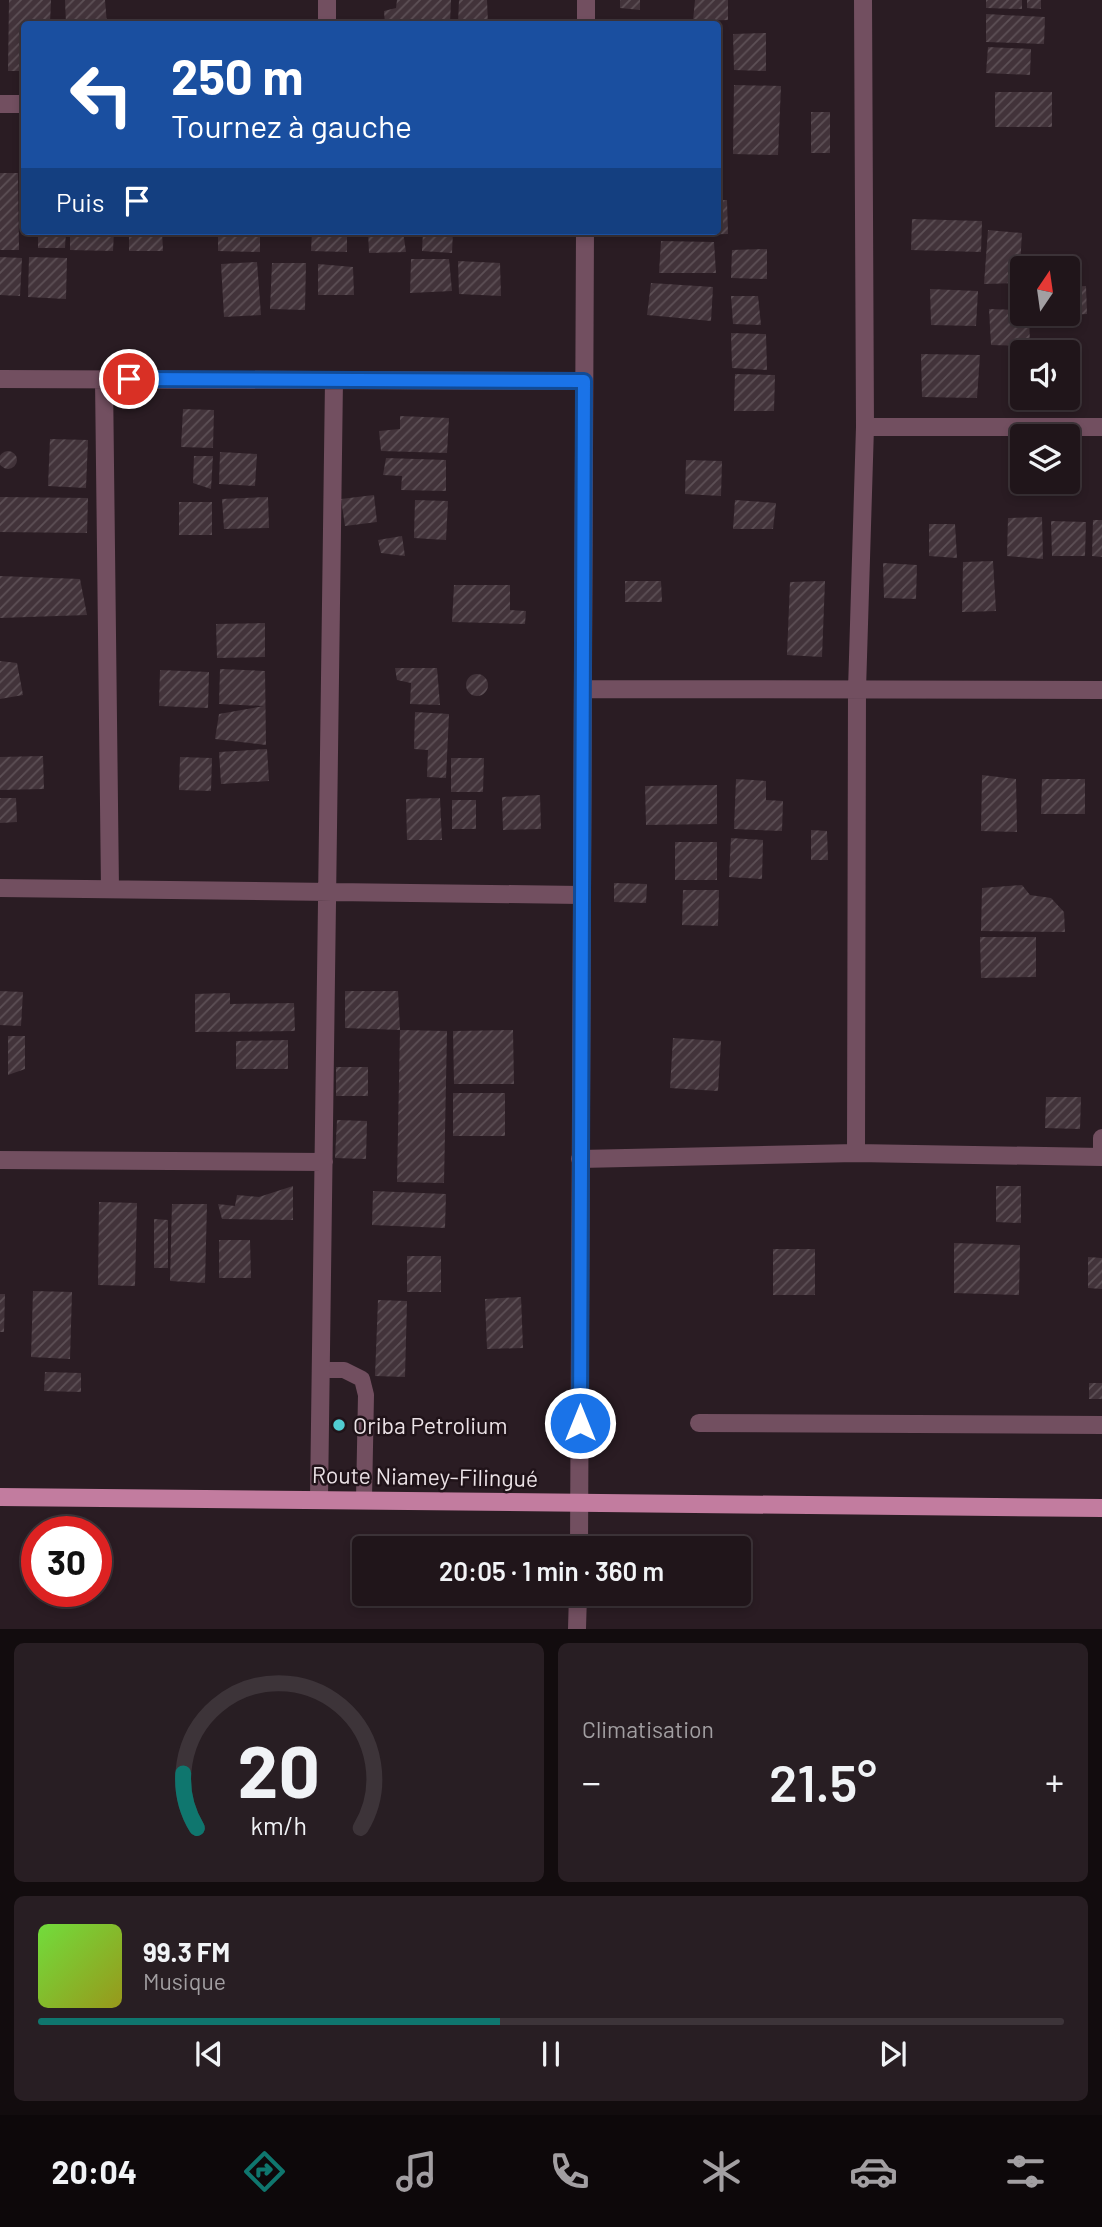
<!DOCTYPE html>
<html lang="fr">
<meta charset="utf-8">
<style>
body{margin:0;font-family:Barlow,sans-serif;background:#281e23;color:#f1f3f6;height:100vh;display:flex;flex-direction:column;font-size:26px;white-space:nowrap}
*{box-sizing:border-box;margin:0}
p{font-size:23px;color:#a29fa2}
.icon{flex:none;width:38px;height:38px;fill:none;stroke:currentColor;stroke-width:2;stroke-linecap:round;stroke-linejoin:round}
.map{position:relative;height:1629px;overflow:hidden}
.drawer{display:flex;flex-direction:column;gap:14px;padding:14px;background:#120c0e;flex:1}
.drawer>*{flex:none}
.top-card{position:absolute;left:21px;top:21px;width:700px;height:214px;border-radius:7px;box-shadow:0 4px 10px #0003,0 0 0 2px #3d3439;background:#1a4fa0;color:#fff;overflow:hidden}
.needle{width:46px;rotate:13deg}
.fabs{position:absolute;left:1010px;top:256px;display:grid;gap:14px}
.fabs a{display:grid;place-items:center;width:70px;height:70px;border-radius:7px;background:#20151a;box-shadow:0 4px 10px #0003,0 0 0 2px #3d3439;font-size:35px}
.speed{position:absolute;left:21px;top:1516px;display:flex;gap:14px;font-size:35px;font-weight:700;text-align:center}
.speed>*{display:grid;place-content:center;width:91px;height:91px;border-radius:50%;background:#20151a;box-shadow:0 4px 10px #0003,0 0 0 2px #3d3439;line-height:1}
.speed .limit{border:10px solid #d22;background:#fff;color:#111}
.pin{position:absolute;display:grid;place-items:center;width:60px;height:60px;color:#fff;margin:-30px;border:4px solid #fff;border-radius:50%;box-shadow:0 2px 7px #0007}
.me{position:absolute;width:77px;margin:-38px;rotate:0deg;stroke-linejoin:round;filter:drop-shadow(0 0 5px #0008)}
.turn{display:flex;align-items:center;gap:24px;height:147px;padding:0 35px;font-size:32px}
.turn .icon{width:91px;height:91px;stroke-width:2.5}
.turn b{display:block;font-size:49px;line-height:60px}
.then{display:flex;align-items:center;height:66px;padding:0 35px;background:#0003;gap:14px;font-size:26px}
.big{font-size:52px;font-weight:600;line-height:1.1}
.drawer .widget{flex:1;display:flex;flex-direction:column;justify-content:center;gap:10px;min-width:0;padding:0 24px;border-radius:10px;background:#281e23}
.drawer .dial{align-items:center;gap:0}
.dial svg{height:182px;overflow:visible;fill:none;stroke:#3d3439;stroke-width:7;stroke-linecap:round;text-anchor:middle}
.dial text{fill:#f1f3f6;stroke:none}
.song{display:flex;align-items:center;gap:21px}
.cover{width:84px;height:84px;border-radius:10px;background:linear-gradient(135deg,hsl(100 70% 55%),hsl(60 70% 35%))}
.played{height:7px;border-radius:4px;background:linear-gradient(90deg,#0f766e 45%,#3d3439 45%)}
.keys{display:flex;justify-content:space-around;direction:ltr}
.heat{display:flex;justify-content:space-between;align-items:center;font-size:38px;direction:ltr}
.drawer .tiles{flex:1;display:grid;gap:14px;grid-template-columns:1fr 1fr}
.widget:last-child{grid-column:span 2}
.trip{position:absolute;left:352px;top:1536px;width:399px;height:70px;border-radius:7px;background:#20151a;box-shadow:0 4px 10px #0003,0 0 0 2px #3d3439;font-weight:600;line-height:70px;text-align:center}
.dock{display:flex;height:112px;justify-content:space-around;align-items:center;background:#0d080a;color:#a29fa2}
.dock .icon{width:49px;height:49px}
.dock .selected{color:#0f766e}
.dock b{font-size:32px;color:#f1f3f6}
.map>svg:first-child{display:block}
</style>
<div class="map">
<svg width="1102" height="1629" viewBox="0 0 1102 1629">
<defs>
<pattern id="building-hatch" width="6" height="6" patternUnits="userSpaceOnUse" patternTransform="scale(1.75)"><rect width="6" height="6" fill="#42333a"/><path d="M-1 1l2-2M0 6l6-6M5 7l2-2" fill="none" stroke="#5d5056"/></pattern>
</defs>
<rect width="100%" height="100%" fill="#2a1c23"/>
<path fill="url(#building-hatch)" d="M 9,0 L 51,0 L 50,24 L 24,24 L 24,71 L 8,71 Z
M 65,0 L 105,0 L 107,24 L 66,24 Z
M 397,0 L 451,0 L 450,24 L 385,24 L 384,11 L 396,8 Z
M 459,0 L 487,0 L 488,24 L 458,24 Z
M 620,0 L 640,0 L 640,10 L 620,8 Z
M 695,0 L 728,0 L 728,20 L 693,21 Z
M 986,0 L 1022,0 L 1022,9 L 986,8 Z
M 1027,0 L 1041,0 L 1041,9 L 1027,8 Z
M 986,14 L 1045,17 L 1044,44 L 986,42 Z
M 766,33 L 766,71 L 734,70 L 733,34 Z
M 718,37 L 722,37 L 722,67 L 718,67 Z
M 988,47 L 1031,49 L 1030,75 L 986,73 Z
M 734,85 L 781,86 L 778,155 L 733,154 Z
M 995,92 L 1052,92 L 1052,127 L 995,127 Z
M 811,112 L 830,112 L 830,153 L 811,153 Z
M 0,173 L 18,173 L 19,250 L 0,250 Z
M 718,200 L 727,200 L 728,234 L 691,235 L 691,231 L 718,231 Z
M 912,219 L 982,221 L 981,252 L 911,250 Z
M 988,230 L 1022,233 L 1019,283 L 984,284 Z
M 38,231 L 66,231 L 65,248 L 38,248 Z
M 70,231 L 114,231 L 113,251 L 70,250 Z
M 129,231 L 162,231 L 163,251 L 129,251 Z
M 218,231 L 260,231 L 260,252 L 218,251 Z
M 312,231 L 347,231 L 347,252 L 311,251 Z
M 368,231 L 403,231 L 406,252 L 369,253 Z
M 423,231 L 453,231 L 452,253 L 422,251 Z
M 661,241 L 714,242 L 716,273 L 659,273 Z
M 767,249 L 767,279 L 731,278 L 732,250 Z
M 0,257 L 22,258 L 20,296 L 0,295 Z
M 29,257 L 67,258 L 66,299 L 28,297 Z
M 411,259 L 449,259 L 452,291 L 410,293 Z
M 458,261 L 500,263 L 501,296 L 459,294 Z
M 257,262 L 261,315 L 224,317 L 221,264 Z
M 272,263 L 306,263 L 305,310 L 270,309 Z
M 318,264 L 353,267 L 354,295 L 318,295 Z
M 651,283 L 713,287 L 711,321 L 647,315 Z
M 1086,286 L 1087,314 L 1069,315 L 1068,287 Z
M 930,289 L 978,291 L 976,326 L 931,325 Z
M 731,296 L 758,296 L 761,325 L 733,324 Z
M 989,309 L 1022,310 L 1022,313 L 1029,313 L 1030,346 L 991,345 Z
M 731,333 L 766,334 L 767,370 L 732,368 Z
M 921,354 L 980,355 L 977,398 L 922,397 Z
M 735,374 L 775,375 L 774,411 L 734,411 Z
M 183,409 L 214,410 L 213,448 L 181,447 Z
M 400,416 L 449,418 L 447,453 L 381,451 L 379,431 L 400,429 Z
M 50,439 L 88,440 L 86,488 L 48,486 Z
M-1 460a9 9 0 1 1 18 0a9 9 0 1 1-18 0Z
M 220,452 L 257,454 L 255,486 L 219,484 Z
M 194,456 L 213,456 L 211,489 L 193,483 Z
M 386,458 L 446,460 L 446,491 L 401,490 L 402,476 L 383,475 Z
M 686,460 L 722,461 L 721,496 L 685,494 Z
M 374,495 L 377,522 L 345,526 L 341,499 Z
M 0,497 L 88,498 L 87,533 L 0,532 Z
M 268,497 L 269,528 L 224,529 L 222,499 Z
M 415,500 L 448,501 L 446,540 L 414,538 Z
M 735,500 L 776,503 L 773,529 L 733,529 Z
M 179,502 L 212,502 L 212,535 L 179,535 Z
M 1042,517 L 1043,559 L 1007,556 L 1008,518 Z
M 1093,520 L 1102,520 L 1102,557 L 1092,556 Z
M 1051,521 L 1086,522 L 1085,556 L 1052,556 Z
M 929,524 L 955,524 L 957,558 L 929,556 Z
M 402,536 L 405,556 L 381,553 L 378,540 Z
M 993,561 L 996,611 L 962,612 L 963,562 Z
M 883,563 L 917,565 L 916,599 L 884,598 Z
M 0,576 L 80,579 L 87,615 L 0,618 Z
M 625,581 L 661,581 L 662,602 L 625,602 Z
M 825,581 L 822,657 L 787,655 L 790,582 Z
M 454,585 L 510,585 L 510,610 L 526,611 L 525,624 L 452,622 Z
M 265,623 L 265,657 L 217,658 L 216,624 Z
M 0,661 L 17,663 L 23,695 L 0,699 Z
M 395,668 L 437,668 L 440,705 L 410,704 L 411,683 L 397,680 Z
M 220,669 L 265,671 L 266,745 L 215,739 L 219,714 L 264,706 L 219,704 Z
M 160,670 L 209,672 L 208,708 L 159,706 Z
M466 685a11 11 0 1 1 22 0a11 11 0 1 1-22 0Z
M 415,712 L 449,714 L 446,778 L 427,777 L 428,750 L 414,749 Z
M 267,749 L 269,781 L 221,784 L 219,752 Z
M 43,756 L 44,789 L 0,790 L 0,757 Z
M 180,757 L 212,758 L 211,791 L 179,790 Z
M 451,758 L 484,758 L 483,792 L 451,792 Z
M 982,775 L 1016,779 L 1017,832 L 981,831 Z
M 736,779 L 766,781 L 766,800 L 783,801 L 782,831 L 734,829 Z
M 1042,779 L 1085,779 L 1085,814 L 1041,814 Z
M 717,785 L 717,824 L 646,825 L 645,786 Z
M 540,795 L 541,829 L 503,830 L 502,797 Z
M 0,798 L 16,798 L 17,822 L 0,823 Z
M 440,798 L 442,840 L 407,840 L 406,799 Z
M 452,800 L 476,800 L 476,829 L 452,829 Z
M 811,830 L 827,831 L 828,860 L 811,860 Z
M 731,838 L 763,840 L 762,879 L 729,877 Z
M 675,842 L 717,842 L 717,880 L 675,880 Z
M 614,883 L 647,884 L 646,903 L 614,902 Z
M 1022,885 L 1030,895 L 1051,898 L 1064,912 L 1065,932 L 981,931 L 982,888 Z
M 683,890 L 719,890 L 718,926 L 682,925 Z
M 980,937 L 1036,937 L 1036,977 L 981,978 Z
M 0,991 L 23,992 L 21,1026 L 0,1025 Z
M 345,991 L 398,991 L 400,1030 L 345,1028 Z
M 230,993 L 230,1004 L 294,1003 L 295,1031 L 195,1032 L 195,994 Z
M 400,1030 L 447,1031 L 444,1183 L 397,1182 Z
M 513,1030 L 514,1084 L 454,1084 L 453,1031 Z
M 8,1036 L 25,1036 L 25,1069 L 8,1075 Z
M 673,1038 L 721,1041 L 718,1091 L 670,1088 Z
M 288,1040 L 288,1069 L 236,1069 L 236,1041 Z
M 336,1067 L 368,1067 L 368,1096 L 336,1096 Z
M 453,1093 L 505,1093 L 505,1136 L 453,1136 Z
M 1046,1097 L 1081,1097 L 1080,1129 L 1045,1128 Z
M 337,1120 L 367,1121 L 366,1159 L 335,1158 Z
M 293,1186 L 293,1220 L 222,1219 L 218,1204 L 235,1206 L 237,1195 L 259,1197 Z
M 996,1186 L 1021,1186 L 1021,1223 L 996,1222 Z
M 373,1191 L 446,1194 L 445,1228 L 372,1225 Z
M 99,1202 L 137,1203 L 135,1286 L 98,1285 Z
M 172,1204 L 207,1204 L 205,1283 L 170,1281 Z
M 154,1219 L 168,1220 L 168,1268 L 154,1268 Z
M 219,1240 L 250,1240 L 251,1278 L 219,1278 Z
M 954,1243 L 1020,1245 L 1019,1295 L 954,1293 Z
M 773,1249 L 815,1249 L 815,1295 L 773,1295 Z
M 407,1256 L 441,1256 L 441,1292 L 407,1292 Z
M 1088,1257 L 1102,1258 L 1102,1289 L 1088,1288 Z
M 33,1291 L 72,1292 L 70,1359 L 31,1357 Z
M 0,1294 L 5,1294 L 4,1332 L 0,1332 Z
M 521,1297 L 523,1348 L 487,1349 L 485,1299 Z
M 378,1300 L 407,1301 L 405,1377 L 375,1376 Z
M 45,1372 L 81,1373 L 81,1392 L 44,1391 Z
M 1089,1383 L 1102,1383 L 1102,1399 L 1089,1399 Z"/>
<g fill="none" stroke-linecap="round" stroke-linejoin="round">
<path stroke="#724f60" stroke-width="16" d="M 321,1370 L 344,1370 L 362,1379 L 366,1395 L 364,1499"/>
<path stroke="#724f60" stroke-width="18" d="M 327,24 L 327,0
M 586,24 L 586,0
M 0,104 L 24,104
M 0,379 L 584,381
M 104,379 L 110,889
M 865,427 L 1102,427
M 583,689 L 1102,690
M 0,888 L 581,895
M 856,1153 L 857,690 L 865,427 L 863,0
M 1102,1157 L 1102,1138
M 580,1159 L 856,1153 L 1102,1157
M 0,1160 L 324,1162
M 699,1423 L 1102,1425
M 319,1499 L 334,380
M 579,1549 L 585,231
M 577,1629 L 578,1594"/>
<path stroke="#c27c9f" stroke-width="18" d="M 0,1497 L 1102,1508"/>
</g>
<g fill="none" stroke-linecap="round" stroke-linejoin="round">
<g stroke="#114b97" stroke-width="18">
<path id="route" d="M 129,379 L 584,381 L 580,1423"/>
</g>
<use href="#route" stroke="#1a73e8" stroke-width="12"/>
</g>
<circle fill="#51ccd1" stroke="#201319" stroke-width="2.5" cx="339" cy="1425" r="7"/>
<g text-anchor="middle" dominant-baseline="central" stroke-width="5" stroke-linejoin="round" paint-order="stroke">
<g font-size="23" fill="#ebe2e6" stroke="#201319" text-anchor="start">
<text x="353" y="1425">Oriba Petrolium</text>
</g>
<g font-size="23" fill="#ebe2e6" stroke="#201319">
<text transform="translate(425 1476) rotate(1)">Route Niamey-Filingué</text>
</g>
</g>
</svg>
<div class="fabs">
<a><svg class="needle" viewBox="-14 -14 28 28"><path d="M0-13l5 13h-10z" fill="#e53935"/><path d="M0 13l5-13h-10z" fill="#a29fa2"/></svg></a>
<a><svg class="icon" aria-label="sound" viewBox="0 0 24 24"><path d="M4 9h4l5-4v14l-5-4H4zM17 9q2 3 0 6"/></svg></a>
<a><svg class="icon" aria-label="layers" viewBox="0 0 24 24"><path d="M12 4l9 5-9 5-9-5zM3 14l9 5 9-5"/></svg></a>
</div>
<div class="speed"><div class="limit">30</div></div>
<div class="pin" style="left:129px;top:379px;background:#d93025"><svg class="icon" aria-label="arrive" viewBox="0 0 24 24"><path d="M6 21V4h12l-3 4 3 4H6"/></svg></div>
<svg class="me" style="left:580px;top:1423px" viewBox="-20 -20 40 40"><circle r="17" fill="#1a73e8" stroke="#fff" stroke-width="3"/><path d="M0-11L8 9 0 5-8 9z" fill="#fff"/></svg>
<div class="trip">20:05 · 1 min · 360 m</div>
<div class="top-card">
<div class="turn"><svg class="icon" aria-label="left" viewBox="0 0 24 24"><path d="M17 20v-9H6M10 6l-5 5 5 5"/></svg><div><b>250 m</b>Tournez à gauche</div></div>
<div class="then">Puis<svg class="icon" aria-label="arrive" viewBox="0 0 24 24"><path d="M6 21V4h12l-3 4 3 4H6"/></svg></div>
</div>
</div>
<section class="drawer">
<div class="tiles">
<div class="widget dial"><svg viewBox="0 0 100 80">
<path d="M14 69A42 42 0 1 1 86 69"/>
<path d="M14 69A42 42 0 0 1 8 45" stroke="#0f766e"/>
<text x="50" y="56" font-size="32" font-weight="700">20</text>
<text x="50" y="72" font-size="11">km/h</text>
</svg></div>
<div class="widget"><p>Climatisation</p>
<div class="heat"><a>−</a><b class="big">21.5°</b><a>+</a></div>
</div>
<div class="widget">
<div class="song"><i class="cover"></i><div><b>99.3 FM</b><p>Musique</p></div></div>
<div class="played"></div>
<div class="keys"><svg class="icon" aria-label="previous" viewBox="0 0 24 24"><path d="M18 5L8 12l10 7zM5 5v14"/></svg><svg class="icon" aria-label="pause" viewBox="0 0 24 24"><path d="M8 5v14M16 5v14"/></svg><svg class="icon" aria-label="next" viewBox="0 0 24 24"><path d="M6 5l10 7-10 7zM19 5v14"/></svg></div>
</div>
</div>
</section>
<nav class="dock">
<b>20:04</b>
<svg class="icon selected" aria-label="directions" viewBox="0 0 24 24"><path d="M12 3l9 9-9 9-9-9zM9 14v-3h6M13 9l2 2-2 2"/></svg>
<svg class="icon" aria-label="music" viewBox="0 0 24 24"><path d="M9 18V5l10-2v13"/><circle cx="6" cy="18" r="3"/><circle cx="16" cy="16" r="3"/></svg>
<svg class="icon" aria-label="phone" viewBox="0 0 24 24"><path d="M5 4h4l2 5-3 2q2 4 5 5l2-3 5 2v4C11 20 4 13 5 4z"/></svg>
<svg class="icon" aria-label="climate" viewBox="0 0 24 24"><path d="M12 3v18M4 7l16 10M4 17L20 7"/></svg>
<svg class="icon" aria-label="car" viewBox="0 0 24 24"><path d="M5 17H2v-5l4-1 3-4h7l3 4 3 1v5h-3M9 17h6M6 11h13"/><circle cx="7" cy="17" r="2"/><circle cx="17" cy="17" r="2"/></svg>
<svg class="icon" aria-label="filters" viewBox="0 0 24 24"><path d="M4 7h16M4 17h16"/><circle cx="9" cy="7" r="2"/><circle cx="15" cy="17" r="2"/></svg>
</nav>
